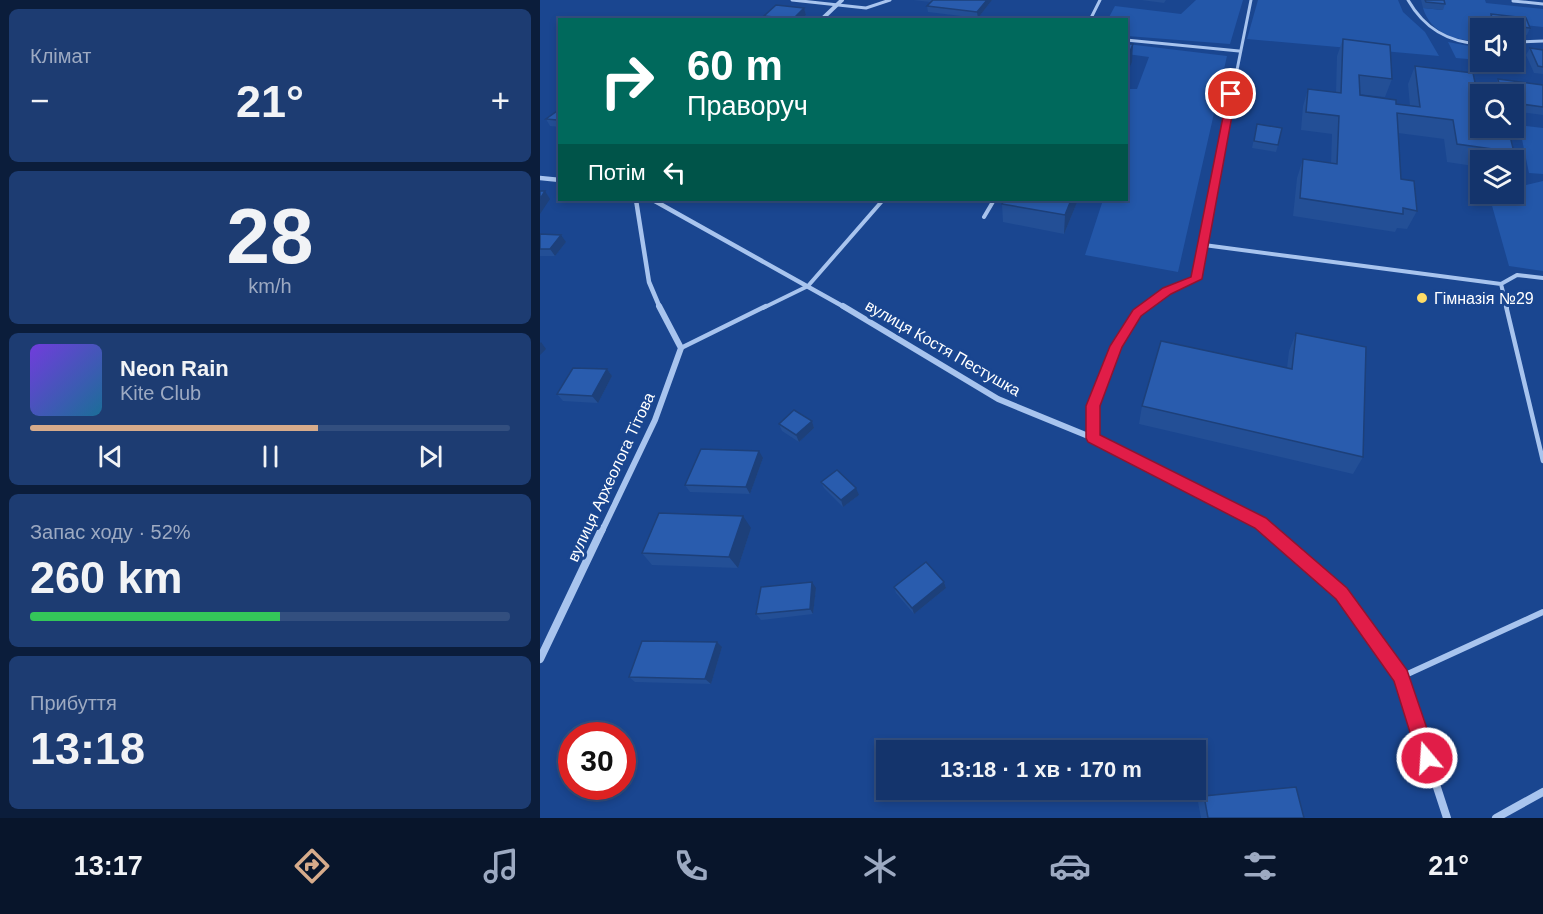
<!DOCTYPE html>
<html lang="uk">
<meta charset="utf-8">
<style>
body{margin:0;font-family:Arial,sans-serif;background:#1d3c72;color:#f1f3f6;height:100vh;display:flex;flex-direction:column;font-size:22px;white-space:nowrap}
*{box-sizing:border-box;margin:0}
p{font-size:20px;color:#9daac2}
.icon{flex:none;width:33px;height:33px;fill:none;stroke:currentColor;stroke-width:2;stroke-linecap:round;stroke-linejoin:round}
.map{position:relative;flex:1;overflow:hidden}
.sheet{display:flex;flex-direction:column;gap:9px;padding:9px;background:#0b1d3b;width:540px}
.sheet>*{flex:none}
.hud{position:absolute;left:18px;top:18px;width:570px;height:183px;border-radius:0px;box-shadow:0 3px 9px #0003,0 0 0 2px #334f7f;background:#00695c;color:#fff;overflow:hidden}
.fabs{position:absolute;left:930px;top:18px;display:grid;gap:12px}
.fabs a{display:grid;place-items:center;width:54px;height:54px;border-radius:0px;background:#14346c;box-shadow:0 3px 9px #0003,0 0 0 2px #334f7f;font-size:30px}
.speed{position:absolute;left:18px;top:722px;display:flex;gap:12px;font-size:30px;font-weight:700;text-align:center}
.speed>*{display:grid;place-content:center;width:78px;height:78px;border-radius:50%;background:#14346c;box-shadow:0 3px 9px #0003,0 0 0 2px #334f7f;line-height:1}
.speed .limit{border:9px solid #d22;background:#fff;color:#111}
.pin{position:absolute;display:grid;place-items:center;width:51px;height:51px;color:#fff;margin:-26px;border:3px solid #fff;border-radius:50%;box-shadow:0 2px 6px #0007}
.me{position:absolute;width:66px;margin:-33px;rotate:342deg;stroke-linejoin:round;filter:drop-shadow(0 0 4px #0008)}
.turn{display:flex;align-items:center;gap:21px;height:126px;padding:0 30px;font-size:27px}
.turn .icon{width:78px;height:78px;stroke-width:2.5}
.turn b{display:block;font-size:42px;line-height:51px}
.then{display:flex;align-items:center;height:57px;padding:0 30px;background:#0003;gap:12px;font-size:22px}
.big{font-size:45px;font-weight:700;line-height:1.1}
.sheet .tile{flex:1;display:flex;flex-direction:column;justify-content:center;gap:9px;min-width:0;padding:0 21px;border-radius:9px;background:#1d3c72}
.sheet .dial{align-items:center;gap:0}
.dial b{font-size:78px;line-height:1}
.song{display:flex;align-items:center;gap:18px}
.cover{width:72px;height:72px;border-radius:9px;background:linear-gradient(135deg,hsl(260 70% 55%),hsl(200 70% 35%))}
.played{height:6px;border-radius:3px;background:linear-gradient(90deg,#d6ab8b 60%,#334f7f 60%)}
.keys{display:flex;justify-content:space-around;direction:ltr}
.heat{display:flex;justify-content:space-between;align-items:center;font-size:33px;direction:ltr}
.charge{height:9px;border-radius:4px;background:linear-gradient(90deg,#34c759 52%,#334f7f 0)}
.trip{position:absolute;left:336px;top:740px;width:330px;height:60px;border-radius:0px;background:#14346c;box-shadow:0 3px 9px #0003,0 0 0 2px #334f7f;font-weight:700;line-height:60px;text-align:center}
.menu{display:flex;height:96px;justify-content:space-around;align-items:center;background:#08152b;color:#9daac2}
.menu .icon{width:42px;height:42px}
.menu .selected{color:#d6ab8b}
.menu b{font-size:27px;color:#f1f3f6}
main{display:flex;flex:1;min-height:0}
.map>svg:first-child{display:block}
</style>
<main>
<section class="sheet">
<div class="tile"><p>Клімат</p>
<div class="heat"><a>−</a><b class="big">21°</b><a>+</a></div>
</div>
<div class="tile dial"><b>28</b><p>km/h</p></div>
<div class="tile">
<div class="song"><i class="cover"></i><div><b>Neon Rain</b><p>Kite Club</p></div></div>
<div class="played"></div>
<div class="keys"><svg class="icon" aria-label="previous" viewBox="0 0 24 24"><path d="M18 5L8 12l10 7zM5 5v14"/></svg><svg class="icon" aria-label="pause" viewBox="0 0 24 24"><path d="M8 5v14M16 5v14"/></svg><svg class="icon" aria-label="next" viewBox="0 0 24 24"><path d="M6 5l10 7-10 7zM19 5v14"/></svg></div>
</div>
<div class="tile"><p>Запас ходу · 52%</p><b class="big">260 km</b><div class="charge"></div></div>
<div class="tile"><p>Прибуття</p><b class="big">13:18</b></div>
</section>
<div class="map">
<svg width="1003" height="818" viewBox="0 0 1003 818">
<rect width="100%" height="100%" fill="#1a4690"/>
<path fill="#2357a9" d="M 656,0 L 703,0 L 690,44 L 587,36 L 586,20 L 568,19 L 575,6 L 641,14 Z
M 718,0 L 858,0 L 863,12 L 885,32 L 899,56 L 707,39 Z
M 899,0 L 945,0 L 946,3 L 1003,9 L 1003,27 L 949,21 L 950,28 L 940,28 L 940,41 C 916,41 891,34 883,8 L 902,10 Z
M 908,42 L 940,48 L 940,60 L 916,58 Z
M 587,44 L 687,56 L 638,272 L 545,255 L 563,200 L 586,200 L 587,98 L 590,89 L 597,89 L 609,57 L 587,54 Z
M 979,125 L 1003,128 L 1003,174 L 989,173 Z
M 1003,181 L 1003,271 L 969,266 L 949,195 L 974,194 L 974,188 Z"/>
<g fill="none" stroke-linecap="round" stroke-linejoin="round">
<path stroke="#a8c4ee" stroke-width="3" d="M 252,0 L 326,8 L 350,0
M 868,0 C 884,28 907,42 940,44
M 973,1 L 1003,4
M 550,20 L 560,0
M 586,40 L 699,51
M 974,42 L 1003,41
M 684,135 L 711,0"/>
<path stroke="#a8c4ee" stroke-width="4" d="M 444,217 L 454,200
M 664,245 L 961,284 L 977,275 L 1003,278
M 961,284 L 967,308
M 223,308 L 268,286 L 343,200
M 604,308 L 627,291 L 656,279 L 685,133"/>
<path stroke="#a8c4ee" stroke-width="4.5" d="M 966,306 L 1003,461
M 141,348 L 226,306
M 553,438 C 553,428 551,415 553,405 C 560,378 584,323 606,306"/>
<path stroke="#a8c4ee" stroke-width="6" d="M 861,677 L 1003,612"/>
<path stroke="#a8c4ee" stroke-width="4" d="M 281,20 L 302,0"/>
<path stroke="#a8c4ee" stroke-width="4.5" d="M 0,178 L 20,180
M 96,200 L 109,282 L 120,308
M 113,200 L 306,308"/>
<path stroke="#a8c4ee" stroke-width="6" d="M 303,306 L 458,399 L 553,438 L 721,523 L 730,531
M 62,531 L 115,420 L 141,348 L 119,306"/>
<path stroke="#a8c4ee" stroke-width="8" d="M 729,529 L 802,593 L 861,677 L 907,818
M 0,659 L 62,529
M 956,818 L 1003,792"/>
</g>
<path fill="#234f96" d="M 373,0 L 452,0 L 438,18 L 388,12 L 387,6 L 390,2 Z
M 601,0 L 626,0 L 624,3 Z
M 881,0 L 904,0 L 905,4 L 903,10 L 883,8 Z
M 264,8 L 266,15 L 261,20 L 225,20 L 224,16 Z
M 951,14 L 990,28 L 987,35 L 974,33 L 974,28 L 951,28 L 948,21 Z
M 803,39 L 852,79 L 845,97 L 819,94 L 820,95 L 856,104 L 870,106 L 868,84 L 875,66 L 940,128 L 974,152 L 969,160 L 940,160 L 940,167 L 907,162 L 904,139 L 858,133 L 861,179 L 877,211 L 867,229 L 857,228 L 855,232 L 753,216 L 757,178 L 763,159 L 791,163 L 792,134 L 761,130 L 763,106 L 768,89 L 796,92 L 797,56 Z
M 990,48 L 1003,50 L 1003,74 L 994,73 L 986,55 Z
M 958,79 L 1003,85 L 1003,115 L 974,111 L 974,94 L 956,94 L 955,86 Z
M 20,109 L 20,127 L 10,126 L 6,119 Z
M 717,124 L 738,145 L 736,152 L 712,148 Z
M 464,200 L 538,200 L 524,234 L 463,222 L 462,204 Z
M 0,234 L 26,242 L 15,256 L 0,256 Z
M 756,333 L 823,457 L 813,474 L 599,424 L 602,406 L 747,368 L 749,351 Z
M 67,369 L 72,376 L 58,403 L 23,401 L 17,394 Z
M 272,421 L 274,428 L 259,442 L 242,431 L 239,424 Z
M 223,458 L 210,494 L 150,492 L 145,485 Z
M 281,482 L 319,495 L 303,507 L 284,488 Z
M 211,528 L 198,568 L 112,565 L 102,553 Z
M 404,582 L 406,588 L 374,614 L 356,593 L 354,587 Z
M 276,588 L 273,614 L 221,620 L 216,614 Z
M 182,647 L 171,684 L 95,682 L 89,677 Z
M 664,796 L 764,818 L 661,818 L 658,802 Z"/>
<path fill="#1d407a" d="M 447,0 L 452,0 L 438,18 L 437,12 Z
M 264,8 L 266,15 L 261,20 L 253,20 L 253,19 Z
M 593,44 L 592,62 L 586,75 L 586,61 Z
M 5,191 L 10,199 L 0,214 L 0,199 Z
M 531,200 L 538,200 L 524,234 L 525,215 Z
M 21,235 L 26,242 L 15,256 L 10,249 Z
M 1,342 L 6,349 L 0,355 L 0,343 Z
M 67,369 L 72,376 L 58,403 L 52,396 Z
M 272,421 L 274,428 L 259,442 L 256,435 Z
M 219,451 L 223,458 L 210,494 L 206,487 Z
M 316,488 L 319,495 L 303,507 L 301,500 Z
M 203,516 L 211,528 L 198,568 L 189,557 Z
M 272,582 L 276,588 L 273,614 L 270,609 Z
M 404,582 L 406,588 L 374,614 L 372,608 Z
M 177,642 L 182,647 L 171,684 L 165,679 Z"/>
<path fill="#295cae" stroke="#1d407a" stroke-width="1.5" d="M 393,0 L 447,0 L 437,12 L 387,6 Z
M 885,0 L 904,0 L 905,4 L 886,2 Z
M 236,5 L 264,8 L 253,19 L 224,16 Z
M 951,14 L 986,18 L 990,28 L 954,24 Z
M 803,39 L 850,45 L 852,79 L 819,75 L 820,95 L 856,100 L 856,104 L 880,107 L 875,66 L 933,73 L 940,106 L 940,128 L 968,128 L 974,152 L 917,144 L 913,120 L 857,113 L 861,179 L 874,181 L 877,211 L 863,208 L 863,214 L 760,198 L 763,159 L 797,164 L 799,116 L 766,112 L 768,89 L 801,93 Z
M 586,44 L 593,44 L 586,61 Z
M 990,48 L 1003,50 L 1003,67 L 998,66 Z
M 958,79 L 1003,85 L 1003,107 L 974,103 L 974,94 L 961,94 Z
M 20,109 L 20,118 L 17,120 L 6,119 Z
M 717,124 L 742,128 L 738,145 L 714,141 Z
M 0,191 L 5,191 L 0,199 Z
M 464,200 L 531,200 L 525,215 L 462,204 Z
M 0,234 L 21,235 L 10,249 L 0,249 Z
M 756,333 L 826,347 L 823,457 L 602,406 L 621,341 L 752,369 Z
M 33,368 L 67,369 L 52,396 L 17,394 Z
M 254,410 L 272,421 L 256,435 L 239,424 Z
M 161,449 L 219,451 L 206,487 L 145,485 Z
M 297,470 L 316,488 L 301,500 L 281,482 Z
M 119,513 L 203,516 L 189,557 L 102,553 Z
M 386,562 L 404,582 L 372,608 L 354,587 Z
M 272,582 L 270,609 L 216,614 L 221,587 Z
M 102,641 L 177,642 L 165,679 L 89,677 Z
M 756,787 L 764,818 L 668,818 L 664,796 Z"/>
<path fill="#e11d48" stroke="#92132f" stroke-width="1.5" d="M 688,92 L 696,94 L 662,279 L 631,294 L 601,316 L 582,347 L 560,406 L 560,435 L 726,518 L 807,588 L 867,670 L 897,758 L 894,764 L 887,767 L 880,764 L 878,758 L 854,681 L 796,599 L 715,528 L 548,442 L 546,438 L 546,406 L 570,346 L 593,310 L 623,288 L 651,277 Z"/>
<circle fill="#ffdc66" stroke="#1a4690" stroke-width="2" cx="882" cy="298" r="6"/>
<g text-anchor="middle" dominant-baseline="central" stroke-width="6" stroke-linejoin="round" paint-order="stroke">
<g font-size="16" fill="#fff" stroke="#1a4690" text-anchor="start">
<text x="894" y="298">Гімназія №29</text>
</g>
<g font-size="16" fill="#fff" stroke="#1a4690">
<text transform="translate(403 348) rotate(30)">вулиця Костя Пестушка</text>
<text transform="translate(71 477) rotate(-65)">вулиця Археолога Тітова</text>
</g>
</g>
</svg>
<div class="fabs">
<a><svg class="icon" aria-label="sound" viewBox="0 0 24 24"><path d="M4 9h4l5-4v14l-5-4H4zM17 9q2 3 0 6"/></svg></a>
<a><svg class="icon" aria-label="search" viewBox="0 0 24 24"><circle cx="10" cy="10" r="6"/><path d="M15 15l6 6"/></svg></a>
<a><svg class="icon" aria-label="layers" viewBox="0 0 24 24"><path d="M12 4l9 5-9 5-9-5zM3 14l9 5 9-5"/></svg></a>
</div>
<div class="speed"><div class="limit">30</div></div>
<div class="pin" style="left:691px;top:94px;background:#d93025"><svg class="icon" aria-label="arrive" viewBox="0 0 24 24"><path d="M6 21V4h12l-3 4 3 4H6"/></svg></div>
<svg class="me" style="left:887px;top:758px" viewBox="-20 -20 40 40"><circle r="17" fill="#e11d48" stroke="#fff" stroke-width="3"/><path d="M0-11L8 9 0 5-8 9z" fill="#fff"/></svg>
<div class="trip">13:18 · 1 хв · 170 m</div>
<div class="hud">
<div class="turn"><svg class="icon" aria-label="right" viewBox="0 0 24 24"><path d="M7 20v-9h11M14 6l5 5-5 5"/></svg><div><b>60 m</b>Праворуч</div></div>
<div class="then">Потім<svg class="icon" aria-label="left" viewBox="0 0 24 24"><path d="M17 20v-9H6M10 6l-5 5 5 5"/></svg></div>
</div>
</div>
</main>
<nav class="menu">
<b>13:17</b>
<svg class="icon selected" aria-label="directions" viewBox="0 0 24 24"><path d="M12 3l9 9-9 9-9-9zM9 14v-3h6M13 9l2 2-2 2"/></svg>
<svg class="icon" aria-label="music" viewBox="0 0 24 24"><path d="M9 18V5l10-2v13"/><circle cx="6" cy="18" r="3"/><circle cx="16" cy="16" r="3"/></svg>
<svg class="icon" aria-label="phone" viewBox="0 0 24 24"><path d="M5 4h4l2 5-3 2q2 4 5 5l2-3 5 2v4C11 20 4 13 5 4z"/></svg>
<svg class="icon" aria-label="climate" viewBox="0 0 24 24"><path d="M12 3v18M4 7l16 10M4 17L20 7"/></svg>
<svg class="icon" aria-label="car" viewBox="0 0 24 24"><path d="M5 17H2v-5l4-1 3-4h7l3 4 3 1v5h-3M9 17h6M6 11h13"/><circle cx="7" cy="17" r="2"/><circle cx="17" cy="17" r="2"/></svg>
<svg class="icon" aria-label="filters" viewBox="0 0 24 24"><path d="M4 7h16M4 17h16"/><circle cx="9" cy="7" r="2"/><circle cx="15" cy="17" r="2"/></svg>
<b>21°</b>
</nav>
